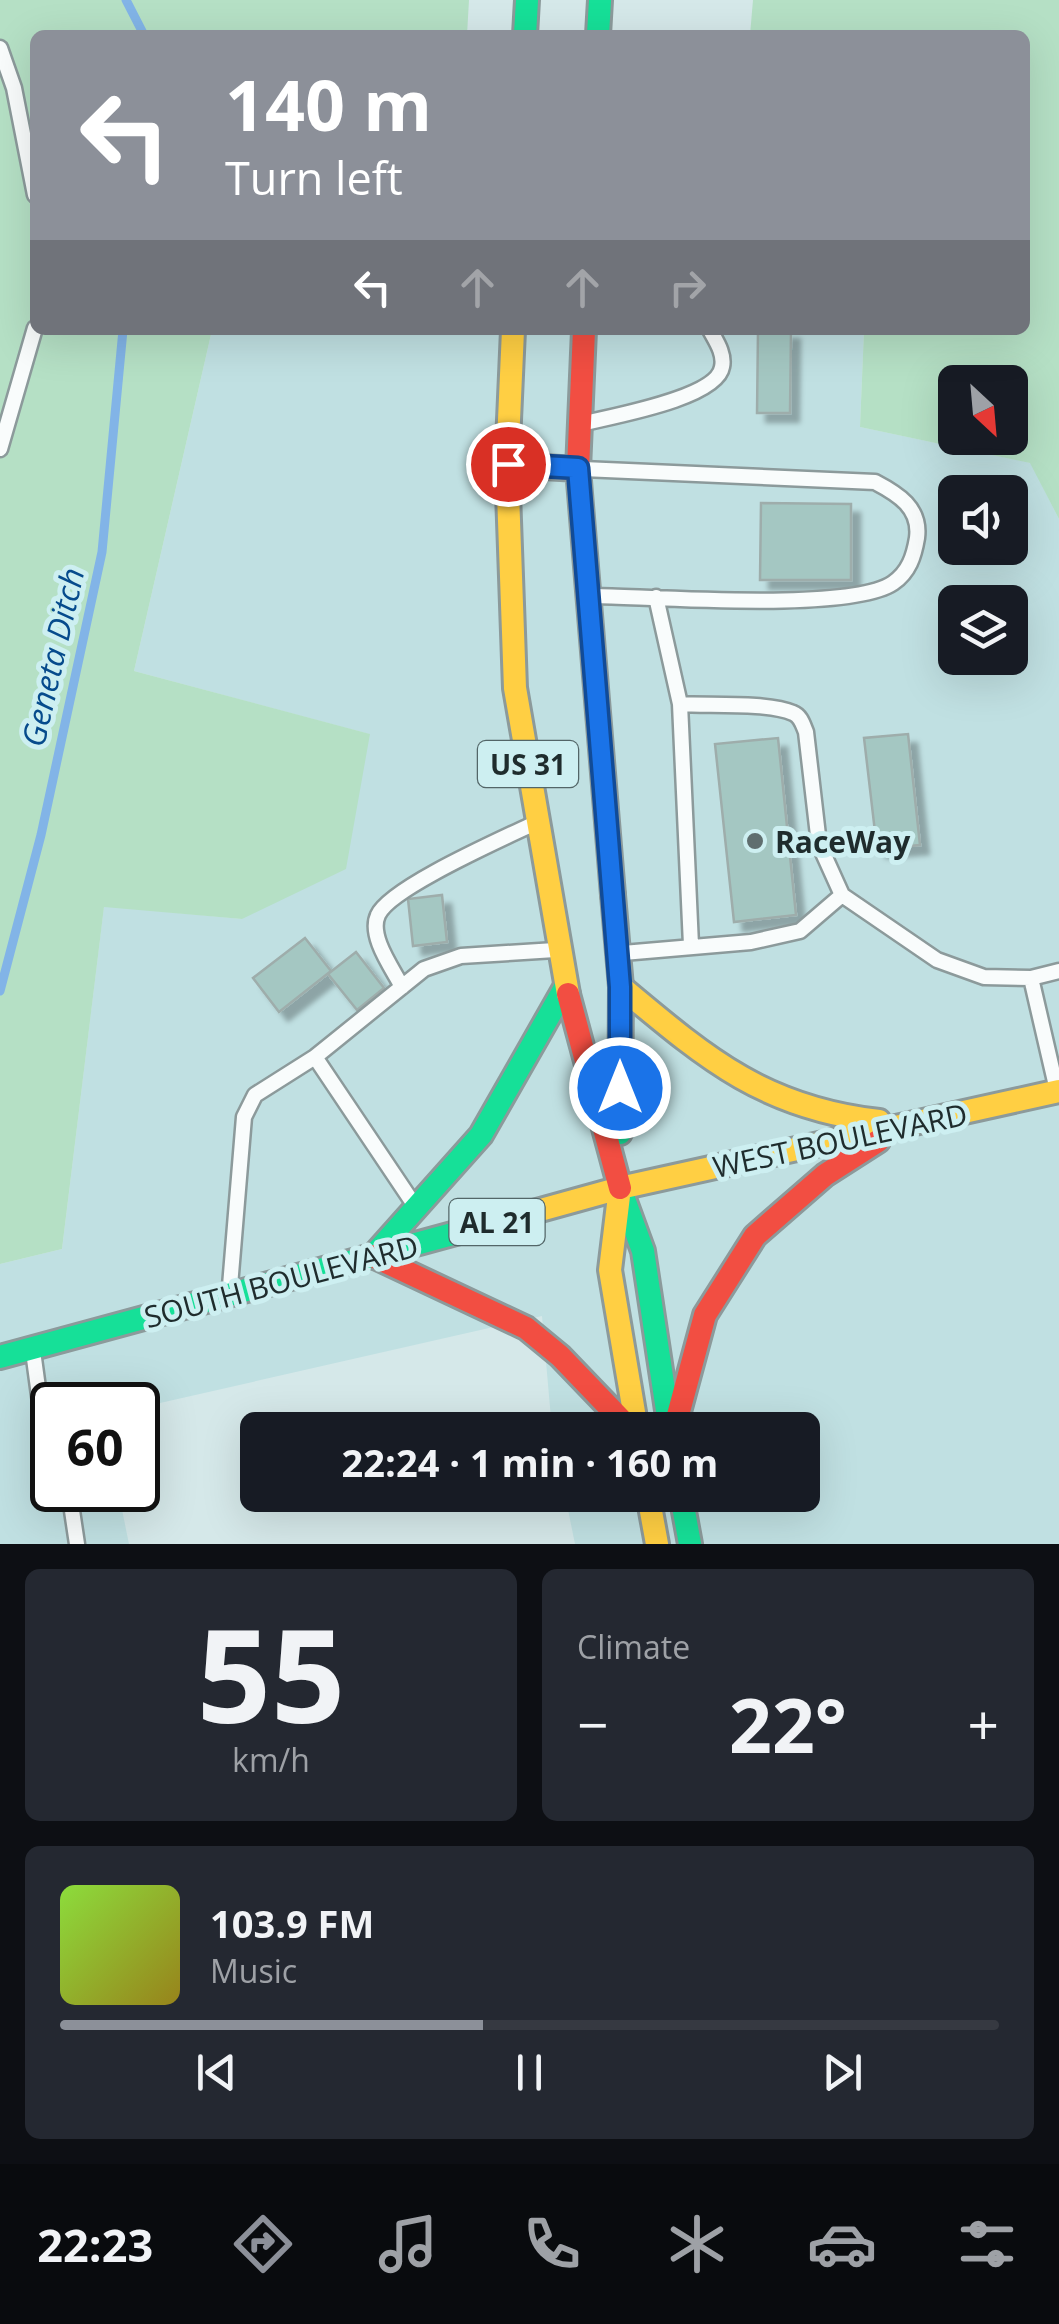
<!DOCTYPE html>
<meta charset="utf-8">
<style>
body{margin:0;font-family:"Open Sans",sans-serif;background:#242831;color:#f1f3f6;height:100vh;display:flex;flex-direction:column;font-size:38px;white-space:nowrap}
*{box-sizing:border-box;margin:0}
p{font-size:32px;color:#9ea1a6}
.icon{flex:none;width:55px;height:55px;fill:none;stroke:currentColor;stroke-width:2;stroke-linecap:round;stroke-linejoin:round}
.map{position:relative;height:1544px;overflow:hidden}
.details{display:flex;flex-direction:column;gap:25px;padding:25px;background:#0d0f14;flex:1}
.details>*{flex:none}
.top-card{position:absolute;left:30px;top:30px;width:1000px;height:305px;border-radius:15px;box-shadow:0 10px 40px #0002;background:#8c9099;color:#fff;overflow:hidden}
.needle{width:65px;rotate:154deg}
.tools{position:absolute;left:938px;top:365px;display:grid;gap:20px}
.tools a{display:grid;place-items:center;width:90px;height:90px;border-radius:15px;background:#171b24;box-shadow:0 10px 40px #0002;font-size:50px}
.speed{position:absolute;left:30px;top:1382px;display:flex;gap:20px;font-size:50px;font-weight:700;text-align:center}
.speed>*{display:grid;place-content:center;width:130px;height:130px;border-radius:50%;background:#171b24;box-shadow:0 10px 40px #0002;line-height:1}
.speed .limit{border:5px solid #111;border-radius:15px;background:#fff;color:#111}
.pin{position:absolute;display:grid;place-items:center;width:85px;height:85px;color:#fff;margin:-42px;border:5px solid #fff;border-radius:50%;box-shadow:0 2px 10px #0007}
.me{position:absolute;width:110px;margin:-55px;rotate:0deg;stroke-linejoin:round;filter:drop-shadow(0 0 8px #0008)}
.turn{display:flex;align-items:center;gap:35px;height:210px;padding:0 30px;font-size:45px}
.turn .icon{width:130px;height:130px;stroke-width:2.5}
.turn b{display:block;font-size:70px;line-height:85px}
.lanes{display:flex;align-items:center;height:95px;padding:0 30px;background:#0003;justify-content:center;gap:50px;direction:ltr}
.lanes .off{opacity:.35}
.big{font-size:75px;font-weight:700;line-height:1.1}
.details .widget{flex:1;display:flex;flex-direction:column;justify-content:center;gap:15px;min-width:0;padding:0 35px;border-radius:15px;background:#242831}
.details .dial{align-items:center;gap:0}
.dial b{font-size:130px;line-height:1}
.song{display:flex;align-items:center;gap:30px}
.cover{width:120px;height:120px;border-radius:15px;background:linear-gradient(135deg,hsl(90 70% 55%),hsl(50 70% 35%))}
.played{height:10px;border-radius:5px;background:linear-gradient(90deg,#8c9099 45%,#363941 45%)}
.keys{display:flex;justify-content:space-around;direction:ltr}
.heat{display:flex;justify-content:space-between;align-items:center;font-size:55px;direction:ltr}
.details .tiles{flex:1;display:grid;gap:25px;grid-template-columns:1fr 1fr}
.widget:last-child{grid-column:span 2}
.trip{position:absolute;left:240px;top:1412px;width:580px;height:100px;border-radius:15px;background:#171b24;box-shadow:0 10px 40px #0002;font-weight:700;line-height:100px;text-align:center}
.dock{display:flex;height:160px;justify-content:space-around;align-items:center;background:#090b0e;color:#9ea1a6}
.dock .icon{width:70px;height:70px}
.dock .on{color:#8c9099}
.dock b{font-size:45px;color:#f1f3f6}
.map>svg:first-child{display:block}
</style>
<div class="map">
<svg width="1059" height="1544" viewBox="0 0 1059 1544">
<defs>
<filter id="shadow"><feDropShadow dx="9" dy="9" stdDeviation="2.5" flood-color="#0004"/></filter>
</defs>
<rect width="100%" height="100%" fill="#d5e8e9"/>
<path fill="#c0e0e2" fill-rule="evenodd" d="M 212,330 L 864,330 L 860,427 L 1031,463 L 1059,519 L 1059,1544 L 575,1544 L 565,1495 L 802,1495 L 802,1430 L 552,1430 L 542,1316 L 138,1408 L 52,1405 L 52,1490 L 118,1490 L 129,1544 L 0,1544 L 0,1264 L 62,1249 L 104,906 L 242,919 L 369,734 L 134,671 ZM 955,492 L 1010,492 L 1010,548 L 955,548 ZM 955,602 L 1010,602 L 1010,658 L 955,658 Z"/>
<path fill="#b5e0c5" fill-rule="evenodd" d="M 0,0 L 469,0 L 467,35 L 35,35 L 35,330 L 212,330 L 134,671 L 370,734 L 346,869 L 242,919 L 104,907 L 62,1249 L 0,1264 Z
M 753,0 L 1059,0 L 1059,519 L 1030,463 L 860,427 L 864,330 L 1025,330 L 1025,35 L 750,35 ZM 955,382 L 1010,382 L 1010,438 L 955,438 Z"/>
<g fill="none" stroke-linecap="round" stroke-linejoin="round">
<path stroke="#82b4e7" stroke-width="9" d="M 126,0 L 144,35
M 0,991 L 41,835 L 102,552 L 123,330"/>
</g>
<path fill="#a4c7c2" stroke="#9eadab" stroke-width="2.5" filter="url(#shadow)" d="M 758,330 L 791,330 L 790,413 L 757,413 Z
M 761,503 L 851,504 L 851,580 L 760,580 Z
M 908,734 L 920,845 L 877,849 L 864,738 Z
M 778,738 L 796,915 L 734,922 L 715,744 Z
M 442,895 L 447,942 L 413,946 L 408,899 Z
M 305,938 L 331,971 L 279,1012 L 253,978 Z
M 356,952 L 384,988 L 357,1010 L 328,974 Z"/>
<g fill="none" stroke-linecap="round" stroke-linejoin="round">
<g stroke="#8c9a9b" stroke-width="19">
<path id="lane" d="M 0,48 L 14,88 L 35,195
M 585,423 C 613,416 717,398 722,367 C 725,354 716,341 710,330
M 0,449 L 35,328
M 583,469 L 875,482 C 898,494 921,508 917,538 C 914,556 909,572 893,583 C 850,612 655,597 595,596
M 656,597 L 680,704 C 709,706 767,702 793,713 C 801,716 803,725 806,732 L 819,844 L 842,895 L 937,960 L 984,977 L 1031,978 L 1056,1086
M 680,704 L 691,945
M 623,953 L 751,942 L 800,931 L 842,895
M 1031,978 L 1059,971
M 402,987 C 393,969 368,936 378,915 C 390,888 502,839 533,824
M 315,1057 L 413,1203
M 230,1286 L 244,1117 L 255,1095 L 315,1057 L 424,969 L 461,956 L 555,950
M 33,1351 L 52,1491 L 71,1504 L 77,1544"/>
</g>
<g stroke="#8c9a9b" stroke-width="28">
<path id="fast" d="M 525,35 L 527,0
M 598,35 L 600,0
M 613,895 L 621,987 L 620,1133
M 620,1188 L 643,1251 L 670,1430
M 373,1256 L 481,1135 L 566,986
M 0,1357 L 526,1214
M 681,1495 L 690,1544"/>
</g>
<g stroke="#8c9a9b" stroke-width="28">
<path id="slow" d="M 513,330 L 507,465 L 515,688 L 568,994
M 621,987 C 707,1059 764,1108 879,1121
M 619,1196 L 610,1270 L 637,1430
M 526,1214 L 620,1188 L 1059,1091
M 648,1495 L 657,1544"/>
</g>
<g stroke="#8c9a9b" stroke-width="28">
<path id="jam" d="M 584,330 L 578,469 L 613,895
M 507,465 L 578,469
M 568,994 L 620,1188
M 373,1256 L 526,1328 L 560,1356 L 631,1430
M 674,1430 L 705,1315 L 755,1236 L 825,1175 L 878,1141"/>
</g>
<use href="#lane" stroke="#f9fcfc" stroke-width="14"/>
<use href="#fast" stroke="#16e098" stroke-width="22"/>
<use href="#slow" stroke="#ffcf43" stroke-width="22"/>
<use href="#jam" stroke="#f24e42" stroke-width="22"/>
</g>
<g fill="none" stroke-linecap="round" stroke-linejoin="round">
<g stroke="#114b97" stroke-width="25">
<path id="route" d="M 508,464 L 578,468 L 620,987 L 620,1088"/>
</g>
<use href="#route" stroke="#1a73e8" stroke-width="18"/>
</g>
<circle fill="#5f6e6f" stroke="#cdeff1" stroke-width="4" cx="755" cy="841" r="10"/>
<g text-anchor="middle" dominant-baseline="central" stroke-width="10" stroke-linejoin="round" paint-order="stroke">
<g fill="#cdeff1" stroke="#536668" stroke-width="2.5">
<rect x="478" y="741" width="100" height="46" rx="8"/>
<rect x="449.5" y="1199" width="95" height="46" rx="8"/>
</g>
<g font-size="28" font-weight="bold" fill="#1f2c2d">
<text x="528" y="764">US 31</text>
<text x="497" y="1222">AL 21</text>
</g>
<g font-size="30" font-weight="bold" fill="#1f2c2d" stroke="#cdeff1" text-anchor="start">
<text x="775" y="841">RaceWay</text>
</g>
<g font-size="30" fill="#1f2c2d" stroke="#cdeff1">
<text transform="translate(840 1140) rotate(-12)">WEST BOULEVARD</text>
<text transform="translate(281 1281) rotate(-15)">SOUTH BOULEVARD</text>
</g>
<g font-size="32" font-style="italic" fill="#064b8c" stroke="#cdeff1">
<text transform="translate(52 657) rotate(-77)">Geneta Ditch</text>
</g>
</g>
</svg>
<div class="tools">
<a><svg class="needle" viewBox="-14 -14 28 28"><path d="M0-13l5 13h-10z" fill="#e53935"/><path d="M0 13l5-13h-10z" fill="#9ea1a6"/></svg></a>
<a><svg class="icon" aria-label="sound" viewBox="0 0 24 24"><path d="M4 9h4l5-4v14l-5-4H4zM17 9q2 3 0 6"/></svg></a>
<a><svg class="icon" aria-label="layers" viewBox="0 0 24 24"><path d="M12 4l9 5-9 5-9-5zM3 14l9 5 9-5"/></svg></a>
</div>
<div class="speed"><div class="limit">60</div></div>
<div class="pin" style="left:508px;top:464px;background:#d93025"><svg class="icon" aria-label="arrive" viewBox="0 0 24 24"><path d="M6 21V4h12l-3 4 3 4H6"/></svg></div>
<svg class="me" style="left:620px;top:1088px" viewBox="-20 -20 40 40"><circle r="17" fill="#1a73e8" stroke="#fff" stroke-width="3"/><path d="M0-11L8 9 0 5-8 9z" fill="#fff"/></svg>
<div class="trip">22:24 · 1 min · 160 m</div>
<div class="top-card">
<div class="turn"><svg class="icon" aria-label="left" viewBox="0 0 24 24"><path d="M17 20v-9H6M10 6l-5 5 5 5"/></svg><div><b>140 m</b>Turn left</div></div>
<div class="lanes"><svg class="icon" aria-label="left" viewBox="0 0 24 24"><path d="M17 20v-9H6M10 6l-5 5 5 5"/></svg><svg class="icon off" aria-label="ahead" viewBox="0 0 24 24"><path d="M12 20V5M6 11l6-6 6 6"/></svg><svg class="icon off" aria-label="ahead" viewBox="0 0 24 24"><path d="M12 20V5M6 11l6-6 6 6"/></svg><svg class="icon off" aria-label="right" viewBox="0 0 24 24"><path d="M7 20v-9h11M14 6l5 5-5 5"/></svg></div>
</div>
</div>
<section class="details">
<div class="tiles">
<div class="widget dial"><b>55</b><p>km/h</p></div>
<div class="widget"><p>Climate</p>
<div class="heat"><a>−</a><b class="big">22°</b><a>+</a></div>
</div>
<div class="widget">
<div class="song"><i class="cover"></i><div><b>103.9 FM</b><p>Music</p></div></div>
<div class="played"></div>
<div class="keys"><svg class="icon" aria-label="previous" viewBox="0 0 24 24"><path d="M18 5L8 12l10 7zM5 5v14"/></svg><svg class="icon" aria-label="pause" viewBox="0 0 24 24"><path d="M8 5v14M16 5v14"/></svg><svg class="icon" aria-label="next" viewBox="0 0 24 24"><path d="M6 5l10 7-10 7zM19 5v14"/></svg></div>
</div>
</div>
</section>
<nav class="dock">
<b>22:23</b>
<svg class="icon on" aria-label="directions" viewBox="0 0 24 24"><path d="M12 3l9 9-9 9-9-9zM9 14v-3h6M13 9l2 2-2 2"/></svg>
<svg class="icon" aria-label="music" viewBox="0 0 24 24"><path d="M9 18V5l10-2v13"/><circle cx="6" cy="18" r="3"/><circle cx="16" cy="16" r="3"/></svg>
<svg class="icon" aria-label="phone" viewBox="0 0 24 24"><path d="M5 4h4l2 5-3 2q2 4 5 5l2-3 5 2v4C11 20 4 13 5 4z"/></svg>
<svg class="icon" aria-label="climate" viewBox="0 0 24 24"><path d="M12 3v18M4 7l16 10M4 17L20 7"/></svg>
<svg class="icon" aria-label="car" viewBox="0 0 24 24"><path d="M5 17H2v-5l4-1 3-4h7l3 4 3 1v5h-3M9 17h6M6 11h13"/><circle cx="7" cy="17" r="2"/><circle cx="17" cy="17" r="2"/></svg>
<svg class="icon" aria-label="filters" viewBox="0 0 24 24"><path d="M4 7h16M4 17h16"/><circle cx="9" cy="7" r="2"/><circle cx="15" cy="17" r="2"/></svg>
</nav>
